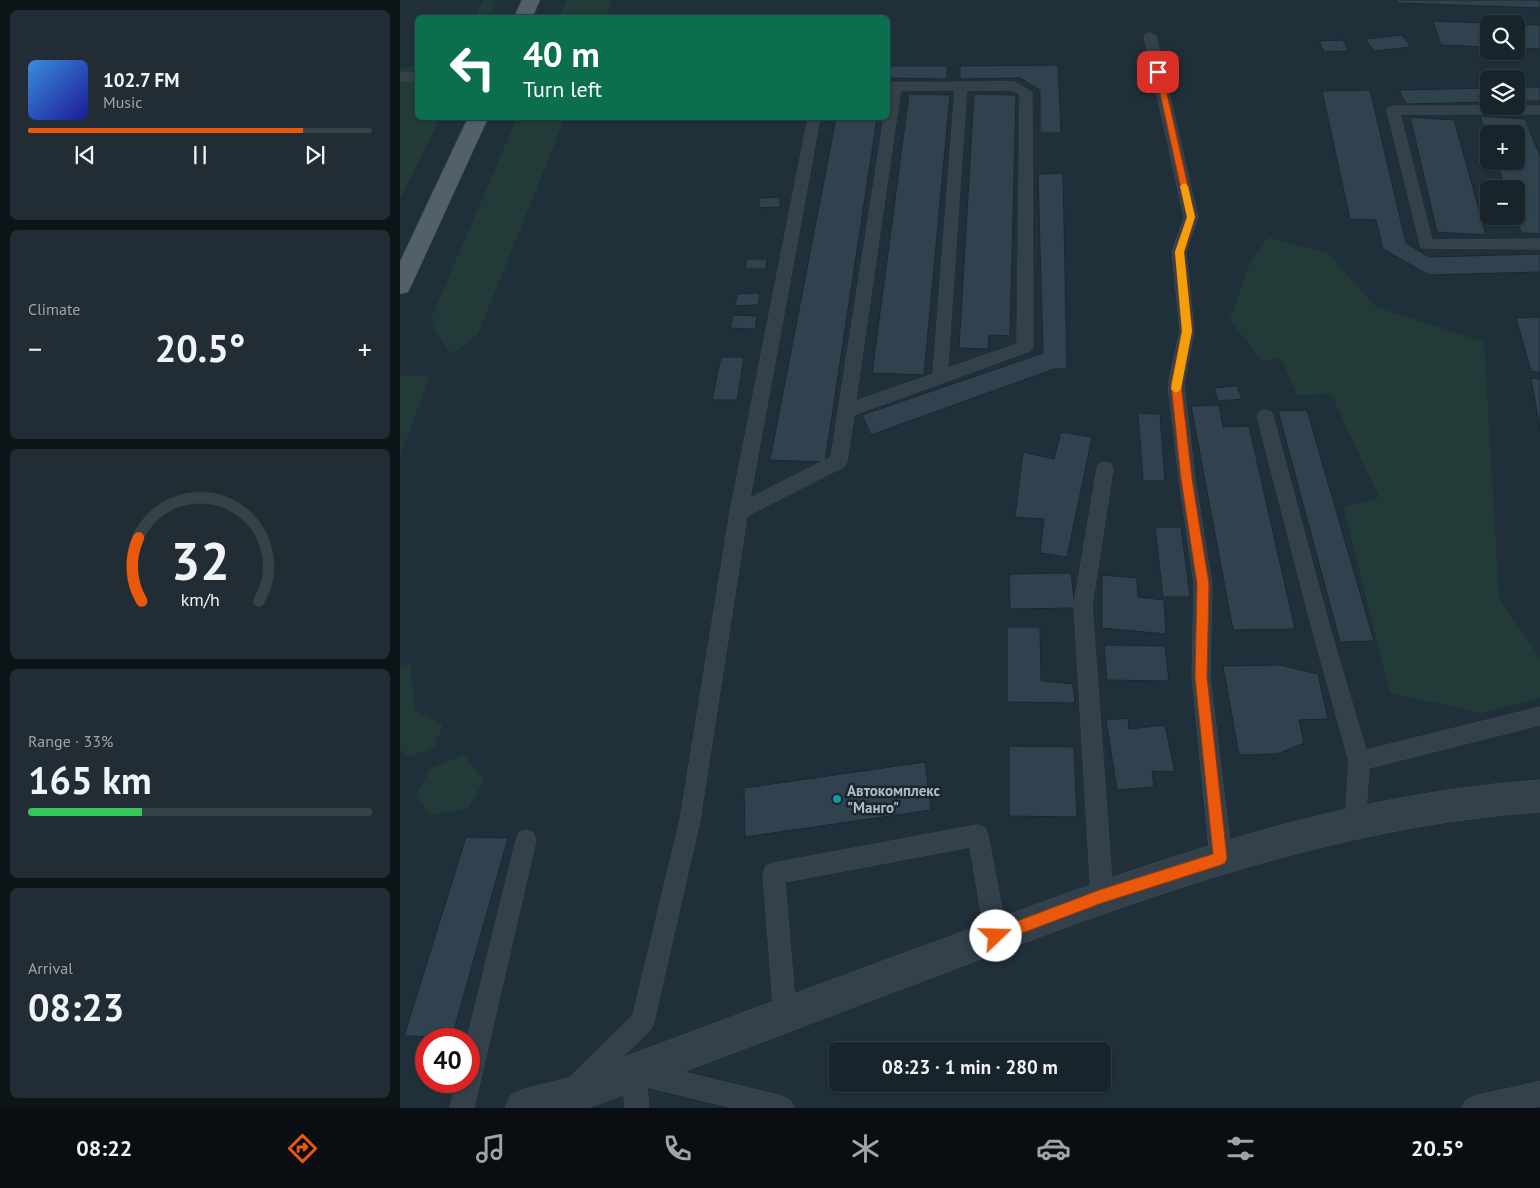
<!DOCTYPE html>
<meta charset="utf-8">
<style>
body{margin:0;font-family:"PT Sans",sans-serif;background:#212c34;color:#f1f3f6;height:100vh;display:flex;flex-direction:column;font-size:19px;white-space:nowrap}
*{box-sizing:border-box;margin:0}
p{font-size:16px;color:#9fa4a9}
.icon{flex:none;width:28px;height:28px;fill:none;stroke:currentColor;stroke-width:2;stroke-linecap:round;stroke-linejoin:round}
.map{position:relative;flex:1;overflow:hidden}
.drawer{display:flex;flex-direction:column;gap:10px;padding:10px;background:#0d1418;width:400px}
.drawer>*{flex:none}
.top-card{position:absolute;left:15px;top:15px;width:475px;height:105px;border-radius:8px;box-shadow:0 1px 4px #0004,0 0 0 1px #364148;background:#0b6e4f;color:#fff;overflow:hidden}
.buttons{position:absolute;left:1080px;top:15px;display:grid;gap:10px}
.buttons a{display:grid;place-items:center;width:45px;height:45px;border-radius:8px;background:#18242c;box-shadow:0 1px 4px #0004,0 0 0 1px #364148;font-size:25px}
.speed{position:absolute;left:15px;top:1028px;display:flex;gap:10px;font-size:25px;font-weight:700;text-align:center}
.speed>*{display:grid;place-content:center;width:65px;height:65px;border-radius:50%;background:#18242c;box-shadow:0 1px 4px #0004,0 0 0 1px #364148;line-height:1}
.speed .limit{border:8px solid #d22;background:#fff;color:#111}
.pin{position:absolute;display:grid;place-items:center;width:42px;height:42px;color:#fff;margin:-21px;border-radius:10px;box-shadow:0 2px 8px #0006}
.me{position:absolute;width:55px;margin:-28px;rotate:69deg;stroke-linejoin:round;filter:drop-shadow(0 0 4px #0008)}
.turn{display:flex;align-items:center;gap:18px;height:105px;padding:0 25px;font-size:22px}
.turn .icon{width:65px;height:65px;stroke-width:2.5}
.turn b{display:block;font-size:35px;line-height:42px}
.big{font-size:38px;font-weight:600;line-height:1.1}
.drawer .card{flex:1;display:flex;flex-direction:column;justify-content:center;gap:8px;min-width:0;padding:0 18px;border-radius:8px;background:#212c34}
.drawer .dial{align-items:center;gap:0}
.dial svg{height:130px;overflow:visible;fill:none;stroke:#364148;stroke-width:7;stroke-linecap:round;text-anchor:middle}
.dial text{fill:#f1f3f6;stroke:none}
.song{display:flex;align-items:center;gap:15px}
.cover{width:60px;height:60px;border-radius:8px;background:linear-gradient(135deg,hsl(210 70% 55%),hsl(240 70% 35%))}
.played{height:5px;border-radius:2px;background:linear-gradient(90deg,#ea580c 80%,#364148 80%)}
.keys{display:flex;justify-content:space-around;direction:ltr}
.heat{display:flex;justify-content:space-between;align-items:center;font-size:28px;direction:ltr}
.charge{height:8px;border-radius:4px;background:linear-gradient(90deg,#34c759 33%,#364148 0)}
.trip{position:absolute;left:429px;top:1042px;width:282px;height:50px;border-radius:8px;background:#18242c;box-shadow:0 1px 4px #0004,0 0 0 1px #364148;font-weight:600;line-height:50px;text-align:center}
.menu{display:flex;height:80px;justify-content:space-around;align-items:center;background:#0a0e12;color:#9fa4a9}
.menu .icon{width:35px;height:35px}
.menu .on{color:#ea580c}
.menu b{font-size:22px;color:#f1f3f6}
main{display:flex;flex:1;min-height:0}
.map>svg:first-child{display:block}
</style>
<main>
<section class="drawer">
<div class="card">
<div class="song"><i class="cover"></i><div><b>102.7 FM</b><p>Music</p></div></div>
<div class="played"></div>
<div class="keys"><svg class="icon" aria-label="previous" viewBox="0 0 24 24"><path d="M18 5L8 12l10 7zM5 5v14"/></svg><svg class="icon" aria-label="pause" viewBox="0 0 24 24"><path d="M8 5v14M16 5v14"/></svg><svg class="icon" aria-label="next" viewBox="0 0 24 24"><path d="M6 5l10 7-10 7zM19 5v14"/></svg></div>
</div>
<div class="card"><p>Climate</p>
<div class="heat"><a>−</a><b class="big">20.5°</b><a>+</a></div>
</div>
<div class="card dial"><svg viewBox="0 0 100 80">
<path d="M14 69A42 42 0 1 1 86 69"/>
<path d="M14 69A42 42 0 0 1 12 30" stroke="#ea580c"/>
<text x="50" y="56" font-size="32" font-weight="700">32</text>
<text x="50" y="72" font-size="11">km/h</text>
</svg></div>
<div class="card"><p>Range · 33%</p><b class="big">165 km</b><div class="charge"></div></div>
<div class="card"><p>Arrival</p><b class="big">08:23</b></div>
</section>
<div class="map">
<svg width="1140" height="1108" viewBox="0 0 1140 1108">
<rect width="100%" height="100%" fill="#20303a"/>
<path fill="#223b39" d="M 83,0 L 98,0 L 89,17 L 74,17 Z
M 167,0 L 212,0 L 205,17 L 159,17 Z
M 17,64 L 18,118 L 40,118 L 0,199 L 0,69 Z
M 117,118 L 165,118 L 78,334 L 51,354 L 30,321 Z
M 868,237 L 928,254 L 976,307 L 1084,342 L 1099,598 L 1140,658 L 1140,698 L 1082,713 L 990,693 L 944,508 L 979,497 L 931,394 L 897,395 L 880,357 L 863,362 L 830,320 L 849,266 Z
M 30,375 L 0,457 L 0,380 L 1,376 Z
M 10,663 L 15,710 L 43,725 L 34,747 L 9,757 L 0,749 L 0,666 Z
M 64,755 L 84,781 L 67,809 L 31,815 L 15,796 L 31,768 Z"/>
<path fill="#2f424e" stroke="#1b2831" d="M 996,0 L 1140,0 L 1140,8 L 997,3 Z
M 1033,21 L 1110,24 L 1089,24 L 1089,47 L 1041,45 Z
M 1116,24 L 1140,25 L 1140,49 L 1116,48 Z
M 1002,35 L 1011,47 L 974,51 L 965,39 Z
M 943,40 L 949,51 L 924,52 L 919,41 Z
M 658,65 L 661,133 L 640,133 L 640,90 L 620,78 L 560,79 L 560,66 Z
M 488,66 L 547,66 L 547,79 L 488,78 Z
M 1116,87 L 1140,87 L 1140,101 L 1116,101 Z
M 1089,88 L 1089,102 L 1006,104 L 999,90 Z
M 970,90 L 1006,243 L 1029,257 L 1140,254 L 1140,272 L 1029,275 L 983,249 L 976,220 L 950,219 L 922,91 Z
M 509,94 L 550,95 L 524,375 L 472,373 Z
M 574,94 L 616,95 L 610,336 L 589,335 L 588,349 L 559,348 Z
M 1080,116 L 1125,119 L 1140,156 L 1140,234 L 1121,233 L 1116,216 L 1116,189 L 1106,189 L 1096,161 L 1116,161 L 1116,134 L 1089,134 L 1089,141 Z
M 1010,117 L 1054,120 L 1086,235 L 1037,232 Z
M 436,118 L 477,118 L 425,462 L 370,460 Z
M 663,173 L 667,369 L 654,369 L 471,435 L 462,415 L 643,353 L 638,174 Z
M 380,197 L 380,207 L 359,208 L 359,198 Z
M 347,259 L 367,259 L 366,269 L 345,269 Z
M 360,293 L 358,305 L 335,306 L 337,294 Z
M 333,315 L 357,316 L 355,329 L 330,328 Z
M 1140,317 L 1140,373 L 1131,371 L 1116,318 Z
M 321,357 L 344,357 L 337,400 L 312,400 Z
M 1131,378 L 1140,379 L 1140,429 Z
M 837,386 L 842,399 L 818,401 L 814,388 Z
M 819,405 L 823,427 L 849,426 L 895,629 L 833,630 L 791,406 Z
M 907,410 L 974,641 L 940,642 L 878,411 Z
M 738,413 L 760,414 L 765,481 L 743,481 Z
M 661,432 L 692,437 L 667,557 L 640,553 L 644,519 L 615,517 L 623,452 L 654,459 Z
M 755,527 L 781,527 L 790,597 L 763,597 Z
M 671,573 L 675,608 L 610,609 L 609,574 Z
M 702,575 L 737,578 L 738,597 L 764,600 L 766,634 L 702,628 Z
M 607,627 L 640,627 L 641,681 L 673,684 L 675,703 L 607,702 Z
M 704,645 L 765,646 L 769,681 L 707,680 Z
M 880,665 L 918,674 L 928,719 L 899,720 L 904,743 L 877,754 L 839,755 L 823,666 Z
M 728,718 L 729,729 L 765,725 L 775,772 L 752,771 L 754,787 L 717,790 L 706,720 Z
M 609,746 L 674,747 L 677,817 L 609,816 Z
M 525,762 L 531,810 L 345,837 L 344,788 Z
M 66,837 L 108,838 L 52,1037 L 4,1036 Z"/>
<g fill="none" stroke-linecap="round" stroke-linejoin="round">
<g stroke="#404d57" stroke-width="1">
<path id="service" d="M 750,33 L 756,36 L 798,217 L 786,252 L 794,331 L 784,384 L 795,479 L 812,584 L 810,677 L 832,858 L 828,865 L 821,869 L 814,865 L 810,858 L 792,677 L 794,584 L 779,479 L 768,384 L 780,331 L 772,252 L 784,217 L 744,36 Z
M 0,73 L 18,73 L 18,81 L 0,81 Z
M 614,82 L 632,92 L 633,347 L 630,351 L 454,415 L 447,461 L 445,466 L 347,516 L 300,820 L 254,1021 L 251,1029 L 187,1092 L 179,1096 L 171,1092 L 167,1084 L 171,1076 L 233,1015 L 280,820 L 330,512 L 408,118 L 420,118 L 350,498 L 431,457 L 484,118 L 488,118 L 488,83 ZM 501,90 L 555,90 L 533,374 L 456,401 ZM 567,90 L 612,90 L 620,94 L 617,344 L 548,368 Z
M 993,106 L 1140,106 L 1140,114 L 1000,114 L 1032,240 L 1140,239 L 1140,249 L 1021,248 L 987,110 Z
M 865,410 L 871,412 L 873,416 L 931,632 L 966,750 L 1140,707 L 1140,725 L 969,768 L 965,824 L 962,831 L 955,834 L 948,831 L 945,824 L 949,761 L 913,632 L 857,416 L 859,412 Z
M 705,462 L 711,464 L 713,469 L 692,605 L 713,896 L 710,904 L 702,907 L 694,904 L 691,896 L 674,605 L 697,469 L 699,464 Z
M 578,825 L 585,828 L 588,835 L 607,936 L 604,944 L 596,947 L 588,944 L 585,936 L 570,847 L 385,882 L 396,1015 L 393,1023 L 385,1026 L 377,1023 L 374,1015 L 363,874 L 366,866 L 374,863 Z
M 126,830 L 133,833 L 136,840 L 74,1108 L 50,1108 L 56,1081 L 69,1081 L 69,1039 L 67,1039 L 116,840 L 119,833 Z
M 234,1060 L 382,1096 L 390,1100 L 394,1108 L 333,1108 L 247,1087 L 249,1108 L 225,1108 L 222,1072 L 226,1064 Z
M 1140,1082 L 1140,1106 L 1130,1108 L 1062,1108 L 1066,1100 L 1074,1096 Z"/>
</g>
<g stroke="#404d57" stroke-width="1">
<path id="tertiary" d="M 1140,780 L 1140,812 C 937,826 743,897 555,969 C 432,1015 310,1062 188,1108 L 105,1108 L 111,1095 L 124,1089 L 165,1079 C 294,1031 422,983 551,936 C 741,865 936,794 1140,780 Z"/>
</g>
<g stroke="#404d57" stroke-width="1">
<path id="primary" d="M 122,0 L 140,0 L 132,18 L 114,18 Z
M 68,118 L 88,118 L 11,286 L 8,292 L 0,294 L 0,262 Z"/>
</g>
<use href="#service" fill="#34414a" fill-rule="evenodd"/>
<use href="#tertiary" fill="#34414a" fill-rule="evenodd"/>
<use href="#primary" fill="#51606a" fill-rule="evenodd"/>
</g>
<path fill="#ea580c" stroke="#983908" d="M 755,70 L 762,72 L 795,217 L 784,252 L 792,331 L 781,384 L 792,479 L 809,584 L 807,677 L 827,858 L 825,863 L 821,865 L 702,903 L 596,943 L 591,941 L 589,936 L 591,931 L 596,929 L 702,889 L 813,854 L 795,677 L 797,584 L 781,479 L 771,384 L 782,331 L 775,252 L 787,217 Z"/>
<path fill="#f59e0b" d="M 784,183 L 788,186 L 795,217 L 784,252 L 792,331 L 781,389 L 776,393 L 771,389 L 782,331 L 775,252 L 787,217 L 780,186 Z"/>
<circle fill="#0f9aa8" stroke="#19262f" stroke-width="2" cx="437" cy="799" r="5"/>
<g text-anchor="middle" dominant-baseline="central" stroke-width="5" stroke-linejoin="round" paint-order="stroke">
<g font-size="15" font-weight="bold" fill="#aebcc7" stroke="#19262f" text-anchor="start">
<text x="447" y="790">Автокомплекс<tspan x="447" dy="17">"Манго"</tspan></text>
</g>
</g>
</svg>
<div class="buttons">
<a><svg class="icon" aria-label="search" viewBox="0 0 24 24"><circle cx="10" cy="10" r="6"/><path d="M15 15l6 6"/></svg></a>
<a><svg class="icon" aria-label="layers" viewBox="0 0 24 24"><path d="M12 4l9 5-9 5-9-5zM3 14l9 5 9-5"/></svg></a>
<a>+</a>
<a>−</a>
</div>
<div class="speed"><div class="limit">40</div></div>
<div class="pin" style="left:758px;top:72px;background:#d93025"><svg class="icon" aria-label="arrive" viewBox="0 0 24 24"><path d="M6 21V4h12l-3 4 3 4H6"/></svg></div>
<svg class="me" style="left:596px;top:936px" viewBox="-20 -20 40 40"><circle r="19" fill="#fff"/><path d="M0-13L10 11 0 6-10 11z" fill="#ea580c"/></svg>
<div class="trip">08:23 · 1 min · 280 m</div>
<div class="top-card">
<div class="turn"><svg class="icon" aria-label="left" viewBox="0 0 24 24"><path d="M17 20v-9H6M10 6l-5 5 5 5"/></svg><div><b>40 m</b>Turn left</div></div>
</div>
</div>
</main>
<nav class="menu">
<b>08:22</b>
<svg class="icon on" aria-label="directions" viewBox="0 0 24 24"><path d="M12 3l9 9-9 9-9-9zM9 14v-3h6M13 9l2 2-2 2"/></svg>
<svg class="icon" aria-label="music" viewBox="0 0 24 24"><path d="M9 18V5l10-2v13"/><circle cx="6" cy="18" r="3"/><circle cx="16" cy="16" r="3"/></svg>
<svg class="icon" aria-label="phone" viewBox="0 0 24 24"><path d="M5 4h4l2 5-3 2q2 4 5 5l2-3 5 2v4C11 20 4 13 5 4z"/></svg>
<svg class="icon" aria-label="climate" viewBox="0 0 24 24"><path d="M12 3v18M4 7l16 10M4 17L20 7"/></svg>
<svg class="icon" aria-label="car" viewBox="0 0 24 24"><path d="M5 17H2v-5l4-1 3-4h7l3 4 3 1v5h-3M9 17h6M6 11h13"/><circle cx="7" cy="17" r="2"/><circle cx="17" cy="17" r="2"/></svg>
<svg class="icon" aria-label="filters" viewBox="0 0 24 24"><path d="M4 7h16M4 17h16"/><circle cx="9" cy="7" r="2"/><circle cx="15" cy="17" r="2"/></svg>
<b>20.5°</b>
</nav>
